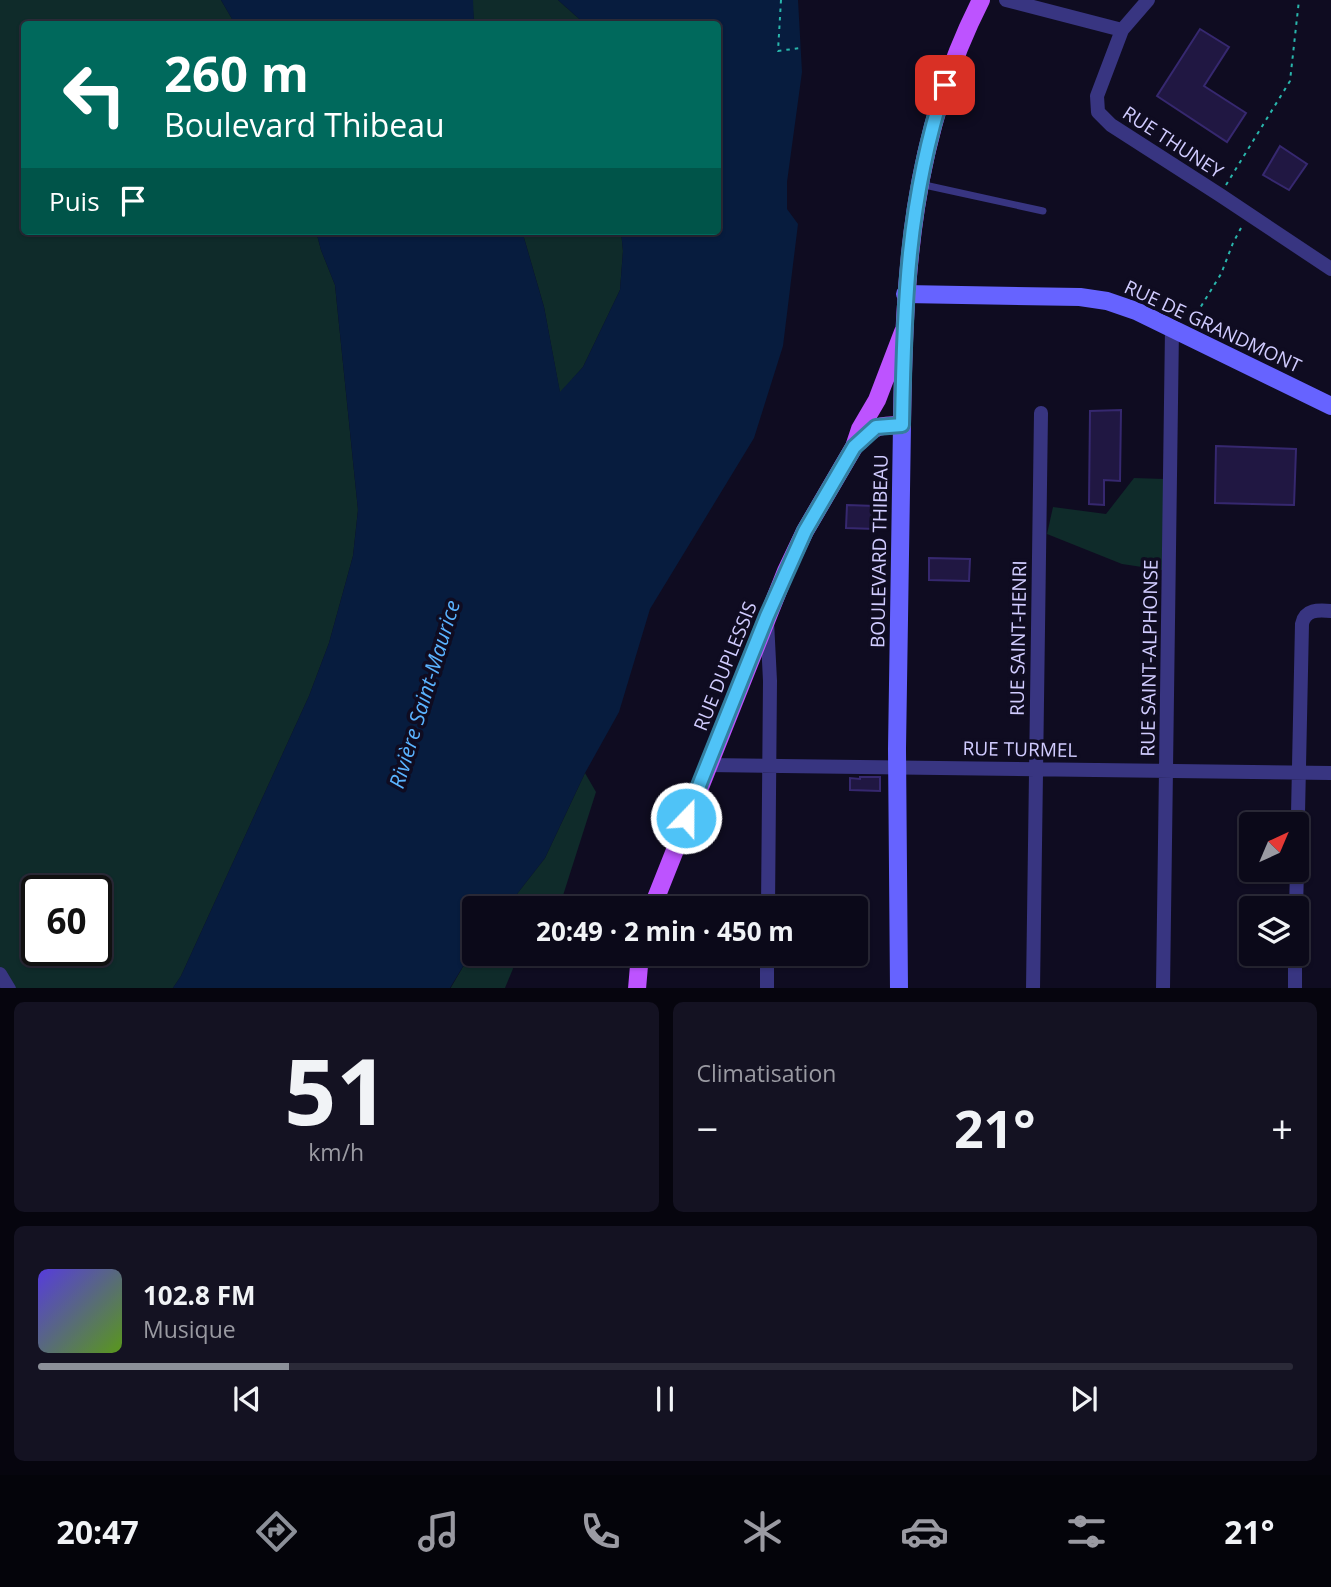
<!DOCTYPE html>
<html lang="fr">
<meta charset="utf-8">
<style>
body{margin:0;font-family:"Open Sans",sans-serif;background:#141222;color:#f1f3f6;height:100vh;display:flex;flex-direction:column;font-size:26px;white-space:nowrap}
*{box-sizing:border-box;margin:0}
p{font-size:23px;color:#9a9aa2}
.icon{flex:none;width:38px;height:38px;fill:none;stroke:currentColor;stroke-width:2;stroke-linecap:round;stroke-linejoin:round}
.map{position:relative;height:988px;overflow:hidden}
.sheet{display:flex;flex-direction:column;gap:14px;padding:14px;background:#06050e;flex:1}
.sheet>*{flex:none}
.banner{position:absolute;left:21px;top:21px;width:700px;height:214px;border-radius:7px;box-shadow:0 2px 5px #0004,0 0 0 2px #2b2a38;background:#00695c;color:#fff;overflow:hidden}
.needle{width:46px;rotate:44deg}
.fabs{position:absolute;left:1239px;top:812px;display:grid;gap:14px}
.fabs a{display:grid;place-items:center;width:70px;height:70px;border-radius:7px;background:#0b0919;box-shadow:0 2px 5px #0004,0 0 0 2px #2b2a38;font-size:35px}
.speed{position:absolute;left:21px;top:875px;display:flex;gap:14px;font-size:35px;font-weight:700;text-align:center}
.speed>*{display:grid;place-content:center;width:91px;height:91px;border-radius:50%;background:#0b0919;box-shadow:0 2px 5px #0004,0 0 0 2px #2b2a38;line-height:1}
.speed .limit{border:4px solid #111;border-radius:10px;background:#fff;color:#111}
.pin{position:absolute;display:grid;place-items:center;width:60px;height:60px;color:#fff;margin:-30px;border-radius:14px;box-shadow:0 4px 10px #0006}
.me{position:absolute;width:77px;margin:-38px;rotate:22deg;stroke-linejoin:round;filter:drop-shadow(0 0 5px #0008)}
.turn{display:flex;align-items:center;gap:24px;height:147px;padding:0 28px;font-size:32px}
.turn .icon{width:91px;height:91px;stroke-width:2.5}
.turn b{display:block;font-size:49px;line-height:60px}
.then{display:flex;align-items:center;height:66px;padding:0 28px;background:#0003;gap:14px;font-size:26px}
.big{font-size:52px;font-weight:700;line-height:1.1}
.sheet .card{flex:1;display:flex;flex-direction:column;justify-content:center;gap:10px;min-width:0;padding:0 24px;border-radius:10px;background:#141222}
.sheet .dial{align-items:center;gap:0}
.dial b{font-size:91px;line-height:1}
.song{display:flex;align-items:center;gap:21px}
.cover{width:84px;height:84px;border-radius:10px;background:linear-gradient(135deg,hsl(250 70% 55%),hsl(90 70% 35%))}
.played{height:7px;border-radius:4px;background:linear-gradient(90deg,#8c9099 20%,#2b2a38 20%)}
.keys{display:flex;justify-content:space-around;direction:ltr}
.heat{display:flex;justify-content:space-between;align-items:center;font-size:38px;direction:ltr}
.sheet .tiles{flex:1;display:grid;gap:14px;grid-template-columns:1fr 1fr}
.card:last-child{grid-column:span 2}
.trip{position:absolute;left:462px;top:896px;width:406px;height:70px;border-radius:7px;background:#0b0919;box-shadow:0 2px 5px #0004,0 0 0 2px #2b2a38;font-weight:700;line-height:70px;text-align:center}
.menu{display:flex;height:112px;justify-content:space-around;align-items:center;background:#04040a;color:#9a9aa2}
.menu .icon{width:49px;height:49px}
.menu .on{color:#8c9099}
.menu b{font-size:32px;color:#f1f3f6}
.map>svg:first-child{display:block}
</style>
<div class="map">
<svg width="1331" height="989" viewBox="0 0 1331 989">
<rect width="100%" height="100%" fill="#0f0c21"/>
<path fill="#0f2b2a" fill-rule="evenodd" d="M 0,0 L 221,0 L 235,24 L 24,24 L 24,231 L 316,231 L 321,250 L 335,285 L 358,510 L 353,556 L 329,643 L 309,696 L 181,976 L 173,988 L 0,989 ZM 37,891 L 96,891 L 96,950 L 37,950 Z
M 463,0 L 558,0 L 585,24 L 474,24 L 473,10 Z
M 522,231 L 621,231 L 623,251 L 620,290 L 583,367 L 560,393 L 544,307 Z
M 1134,478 L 1164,479 L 1162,570 L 1122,564 L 1047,534 L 1053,507 L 1106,514 Z
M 585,773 L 596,792 L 559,908 L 506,908 L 545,858 Z
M 474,948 L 474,954 L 519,954 L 505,988 L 450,989 Z"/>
<path fill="#071c3e" d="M 221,0 L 473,0 L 474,24 L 235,24 Z
M 558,0 L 798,0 L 802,72 L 787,182 L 787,209 L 798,224 L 783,346 L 754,438 L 650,609 L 619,712 L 585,773 L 545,858 L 506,908 L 474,908 L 474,948 L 450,988 L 173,988 L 181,976 L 309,696 L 329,643 L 353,556 L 358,510 L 335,285 L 321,250 L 316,231 L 522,231 L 544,307 L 560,392 L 583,367 L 620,290 L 623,251 L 621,231 L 718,231 L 718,24 L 585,24 Z"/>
<path fill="#201742" stroke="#36286f" stroke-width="2" d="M 1200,29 L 1229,47 L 1204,86 L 1246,113 L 1227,142 L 1157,96 Z
M 1280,146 L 1307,164 L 1289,190 L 1263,175 Z
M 1121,410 L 1120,481 L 1104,480 L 1104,505 L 1089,504 L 1090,411 Z
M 1216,446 L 1296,449 L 1294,505 L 1215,503 Z
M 847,505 L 875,506 L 875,529 L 846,528 Z
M 929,558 L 970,559 L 969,581 L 929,580 Z
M 860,777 L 880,777 L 880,791 L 850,790 L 850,778 L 860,779 Z"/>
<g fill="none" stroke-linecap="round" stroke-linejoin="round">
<path stroke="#29b6ac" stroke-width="2" stroke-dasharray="3.5 5" stroke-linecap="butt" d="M 781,0 L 778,51 L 800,48
M 1226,185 L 1290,81 L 1299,0
M 1192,321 L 1221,274 L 1233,243 L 1241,228"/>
<path stroke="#383581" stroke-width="7" d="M 920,184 L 1043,211"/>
<path stroke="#383581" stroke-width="14" d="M 1006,0 L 1122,30
M 1148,0 L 1122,30 L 1097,96 L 1098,112 L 1111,125 L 1220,195 L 1331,269
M 767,621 L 770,681 L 768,908
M 708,765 L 1331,773
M 1297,861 L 1302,624 C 1305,609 1318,610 1331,611
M 1296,908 L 1297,870
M 0,974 L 9,989
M 767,989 L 767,954
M 1033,989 L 1041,413
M 1163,989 L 1172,329
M 1295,989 L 1295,954"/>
<path stroke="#6663ff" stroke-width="18" d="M 905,294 L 1080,297 L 1107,301 L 1136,311 L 1331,406
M 899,989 L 897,749 L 902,425"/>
<path stroke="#bd53ff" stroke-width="18" d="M 859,442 C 875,425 880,425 902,425 C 904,274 911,138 981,0
M 652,908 L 786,571 L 805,531 L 854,447 L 860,429 L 877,400 L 903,332
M 637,989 L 640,954"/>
</g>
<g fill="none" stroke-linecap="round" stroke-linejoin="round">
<g stroke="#337fa1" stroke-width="18">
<path id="route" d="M 686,818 L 767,616 L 805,531 L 854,447 L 876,427 L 902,425 C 904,304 907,201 945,85"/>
</g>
<use href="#route" stroke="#4fc3f7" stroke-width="12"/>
</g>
<g text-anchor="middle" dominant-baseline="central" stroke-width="7" stroke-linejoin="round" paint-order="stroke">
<g font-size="19" fill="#d1ccff" stroke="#0f0c21">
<text transform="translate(1173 142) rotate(33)">RUE THUNEY</text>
<text transform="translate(1213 326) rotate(25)">RUE DE GRANDMONT</text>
<text transform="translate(879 551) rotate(-89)">BOULEVARD THIBEAU</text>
<text transform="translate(1018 638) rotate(-89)">RUE SAINT-HENRI</text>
<text transform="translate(1149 658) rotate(-89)">RUE SAINT-ALPHONSE</text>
<text transform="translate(725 666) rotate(-68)">RUE DUPLESSIS</text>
<text transform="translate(1020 749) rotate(1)">RUE TURMEL</text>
</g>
<g font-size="21" font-style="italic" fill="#5ab3ff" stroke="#0f0c21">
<text transform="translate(424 694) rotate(-73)">Rivière Saint-Maurice</text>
</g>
</g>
</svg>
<div class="fabs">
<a><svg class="needle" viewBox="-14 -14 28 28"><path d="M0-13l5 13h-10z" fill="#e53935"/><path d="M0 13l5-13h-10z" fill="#9a9aa2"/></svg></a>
<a><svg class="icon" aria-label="layers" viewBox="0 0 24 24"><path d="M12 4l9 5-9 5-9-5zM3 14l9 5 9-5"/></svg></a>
</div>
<div class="speed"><div class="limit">60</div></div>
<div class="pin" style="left:945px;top:85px;background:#d93025"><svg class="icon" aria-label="arrive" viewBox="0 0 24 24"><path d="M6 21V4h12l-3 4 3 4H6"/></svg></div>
<svg class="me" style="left:686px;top:818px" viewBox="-20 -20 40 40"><circle r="17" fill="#4fc3f7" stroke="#fff" stroke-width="3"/><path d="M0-11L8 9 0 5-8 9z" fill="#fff"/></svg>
<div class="trip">20:49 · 2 min · 450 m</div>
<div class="banner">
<div class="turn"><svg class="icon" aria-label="left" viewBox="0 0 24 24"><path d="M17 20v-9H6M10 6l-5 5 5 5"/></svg><div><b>260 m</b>Boulevard Thibeau</div></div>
<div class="then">Puis<svg class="icon" aria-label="arrive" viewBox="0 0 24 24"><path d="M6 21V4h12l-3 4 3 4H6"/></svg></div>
</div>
</div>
<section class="sheet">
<div class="tiles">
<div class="card dial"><b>51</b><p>km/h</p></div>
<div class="card"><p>Climatisation</p>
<div class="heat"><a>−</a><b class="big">21°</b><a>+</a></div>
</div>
<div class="card">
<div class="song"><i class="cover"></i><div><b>102.8 FM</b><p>Musique</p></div></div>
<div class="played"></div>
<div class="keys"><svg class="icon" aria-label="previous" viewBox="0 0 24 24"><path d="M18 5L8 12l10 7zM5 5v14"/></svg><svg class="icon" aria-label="pause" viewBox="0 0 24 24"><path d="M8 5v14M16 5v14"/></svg><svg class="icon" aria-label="next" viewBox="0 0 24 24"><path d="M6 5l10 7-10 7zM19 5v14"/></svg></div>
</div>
</div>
</section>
<nav class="menu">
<b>20:47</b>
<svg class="icon on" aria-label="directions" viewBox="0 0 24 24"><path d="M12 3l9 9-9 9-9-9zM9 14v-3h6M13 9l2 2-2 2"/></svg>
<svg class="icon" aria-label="music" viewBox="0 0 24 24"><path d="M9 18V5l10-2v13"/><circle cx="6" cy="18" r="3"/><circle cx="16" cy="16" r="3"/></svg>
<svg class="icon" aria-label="phone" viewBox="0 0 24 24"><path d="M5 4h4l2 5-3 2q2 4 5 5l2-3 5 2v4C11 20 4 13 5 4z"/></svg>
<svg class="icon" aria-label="climate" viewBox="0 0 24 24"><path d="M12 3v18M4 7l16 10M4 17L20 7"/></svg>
<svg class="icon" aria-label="car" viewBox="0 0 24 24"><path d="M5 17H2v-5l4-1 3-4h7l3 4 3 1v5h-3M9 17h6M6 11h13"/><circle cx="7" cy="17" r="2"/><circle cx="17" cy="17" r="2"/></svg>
<svg class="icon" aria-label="filters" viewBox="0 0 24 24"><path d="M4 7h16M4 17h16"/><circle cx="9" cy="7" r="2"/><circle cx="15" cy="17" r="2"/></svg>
<b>21°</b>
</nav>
